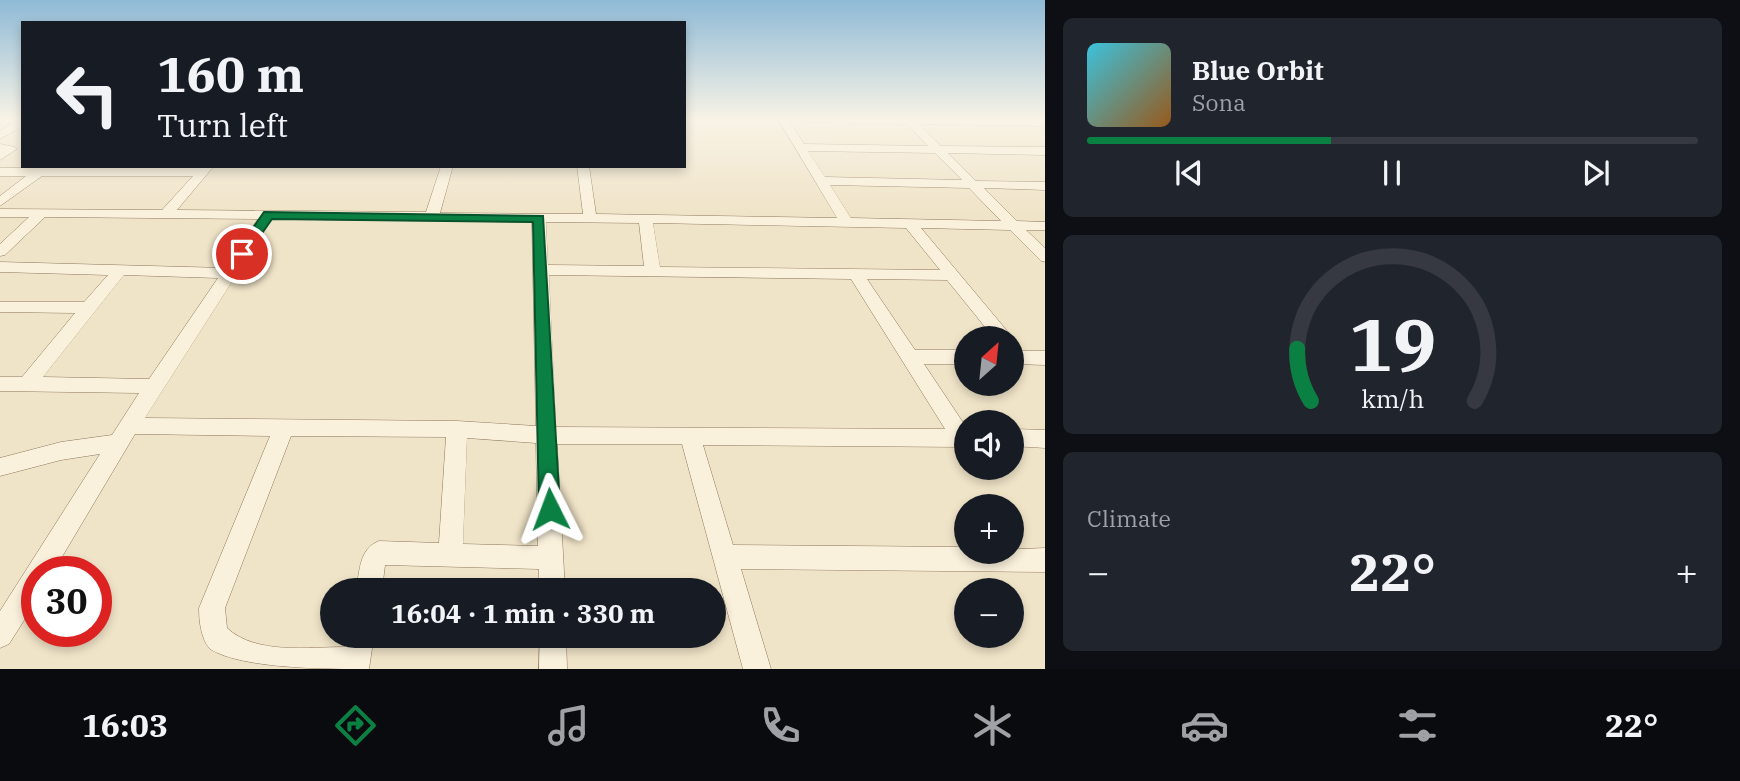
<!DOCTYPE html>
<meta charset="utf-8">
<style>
body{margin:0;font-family:"IBM Plex Serif",serif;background:#20242c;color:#f1f3f6;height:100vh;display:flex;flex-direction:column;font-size:26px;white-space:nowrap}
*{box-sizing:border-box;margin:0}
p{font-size:23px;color:#9ea1a6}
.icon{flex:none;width:38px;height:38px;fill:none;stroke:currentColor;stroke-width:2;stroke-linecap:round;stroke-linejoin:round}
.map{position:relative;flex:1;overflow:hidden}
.sheet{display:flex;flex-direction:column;gap:18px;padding:18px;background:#0d0f14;width:695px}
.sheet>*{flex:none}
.top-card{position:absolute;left:21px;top:21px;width:665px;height:147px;border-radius:0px;box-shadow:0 4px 10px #0003;background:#171b24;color:#f1f3f6;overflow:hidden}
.needle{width:46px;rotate:27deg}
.controls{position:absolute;left:954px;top:326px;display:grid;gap:14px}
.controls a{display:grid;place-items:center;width:70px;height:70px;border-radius:50%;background:#171b24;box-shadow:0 4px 10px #0003;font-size:35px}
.speed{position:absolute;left:21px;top:556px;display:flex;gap:14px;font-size:35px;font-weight:700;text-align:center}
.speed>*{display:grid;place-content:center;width:91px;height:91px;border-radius:50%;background:#171b24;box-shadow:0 4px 10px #0003;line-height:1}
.speed .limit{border:10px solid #d22;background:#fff;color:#111}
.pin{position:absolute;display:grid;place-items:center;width:60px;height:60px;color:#fff;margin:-30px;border:4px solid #fff;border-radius:50%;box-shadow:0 2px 7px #0007}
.me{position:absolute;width:77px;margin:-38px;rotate:357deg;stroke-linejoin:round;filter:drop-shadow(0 0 5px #0008)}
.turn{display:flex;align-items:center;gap:24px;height:147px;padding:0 21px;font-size:32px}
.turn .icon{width:91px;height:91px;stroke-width:2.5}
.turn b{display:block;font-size:49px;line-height:60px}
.big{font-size:52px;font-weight:700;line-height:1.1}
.sheet .card{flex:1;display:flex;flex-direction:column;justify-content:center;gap:10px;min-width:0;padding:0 24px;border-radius:10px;background:#20242c}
.sheet .dial{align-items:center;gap:0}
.dial svg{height:182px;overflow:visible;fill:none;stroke:#363941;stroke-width:7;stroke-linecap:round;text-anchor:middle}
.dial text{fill:#f1f3f6;stroke:none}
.song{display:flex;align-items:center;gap:21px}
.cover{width:84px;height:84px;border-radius:10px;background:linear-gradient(135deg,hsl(190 70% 55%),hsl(30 70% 35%))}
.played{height:7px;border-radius:4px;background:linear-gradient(90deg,#0b8043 40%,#363941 40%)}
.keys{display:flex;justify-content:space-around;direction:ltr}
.heat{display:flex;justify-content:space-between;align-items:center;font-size:38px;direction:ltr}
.trip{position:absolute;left:320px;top:578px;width:406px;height:70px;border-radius:35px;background:#171b24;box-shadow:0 4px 10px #0003;font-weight:700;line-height:70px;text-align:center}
.tabs{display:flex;height:112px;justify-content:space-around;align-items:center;background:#090b0e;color:#9ea1a6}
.tabs .icon{width:49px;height:49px}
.tabs .current{color:#0b8043}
.tabs b{font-size:32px;color:#f1f3f6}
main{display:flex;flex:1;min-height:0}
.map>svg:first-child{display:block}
</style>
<main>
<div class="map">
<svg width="1046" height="669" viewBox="0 0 1046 669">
<rect width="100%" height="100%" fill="#f0e4c8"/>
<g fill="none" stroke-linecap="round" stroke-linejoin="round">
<g stroke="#8d765c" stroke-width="1">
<path id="street" d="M 19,119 L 23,119 L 23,126 L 0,139 L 0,131 Z
M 778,119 L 788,119 L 804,144 L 928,146 L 907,124 L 804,122 L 799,119 L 1046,120 L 1046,126 L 919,124 L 941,146 L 1046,147 L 1046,155 L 948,153 L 976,181 L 1046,182 L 1046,190 L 984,188 L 1017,221 L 1046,222 L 1046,230 L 1026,230 L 1046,249 L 1046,262 L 1041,261 L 1010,230 L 921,228 L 1013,338 L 1012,340 L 1012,338 L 994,338 L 947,280 L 867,279 L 915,350 L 966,350 L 966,364 L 924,364 L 966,427 L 966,447 L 703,445 L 733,545 L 966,547 L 966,551 L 1046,548 L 1046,572 L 741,569 L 771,669 L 743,669 L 682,444 L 557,444 L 565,590 L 539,590 L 539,569 L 385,565 L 382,590 L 356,590 C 360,570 359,549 379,541 L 439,543 L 446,437 L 291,436 L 225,608 L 227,628 C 256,655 309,647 345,647 L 348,635 L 374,635 L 369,669 C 327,669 242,669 210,649 C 201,639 199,621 199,608 L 270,436 L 135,434 L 53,572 L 37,572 L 37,600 L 9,644 L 0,648 L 0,611 L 100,454 L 61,460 L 0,476 L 0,458 L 61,442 L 112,435 L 139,393 L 0,391 L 0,377 L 22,377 L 75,313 L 0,312 L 0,302 L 84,302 L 108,275 L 0,272 L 0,262 L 225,268 L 258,219 L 45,217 L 5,255 L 0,256 L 0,244 L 29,217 L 0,217 L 0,209 L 162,210 L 193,176 L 42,176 L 0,206 L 0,196 L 26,176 L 0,176 L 0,168 L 214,166 L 177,210 L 426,212 L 441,166 L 453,166 L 440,213 L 583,214 L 577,166 L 589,166 L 596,214 L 837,218 ZM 808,151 L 935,153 L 962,180 L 825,177 ZM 830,185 L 969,188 L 1001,221 L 851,218 ZM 272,219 L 532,222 L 536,426 L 457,421 L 145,418 ZM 546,222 L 639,223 L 644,266 L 548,265 ZM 653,223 L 906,228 L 940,270 L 660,267 ZM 124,275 L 218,278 L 149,379 L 43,377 ZM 549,275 L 851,279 L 945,429 L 556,427 ZM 467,438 L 536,443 L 538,546 L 463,544 Z
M 0,144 L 15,147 L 17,149 L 0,160 Z
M 1012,351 L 1046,351 L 1046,365 L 1012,364 Z
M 1012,429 L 1046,430 L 1046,448 L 1012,446 Z
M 540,635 L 566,635 L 567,669 L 539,669 Z"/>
</g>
<use href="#street" fill="#faf1dc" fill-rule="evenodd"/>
</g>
<linearGradient id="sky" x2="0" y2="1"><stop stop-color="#8fbad6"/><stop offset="0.56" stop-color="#f8f3e6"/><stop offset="1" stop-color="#f8f3e6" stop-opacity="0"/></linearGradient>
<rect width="1046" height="213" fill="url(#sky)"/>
<path fill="#0b8043" stroke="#07532c" stroke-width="2" d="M 264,212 L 543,216 L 560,509 L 557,515 L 550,518 L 542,515 L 539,509 L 533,222 L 272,219 L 246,256 L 237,256 L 235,254 Z"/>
</svg>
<div class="controls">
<a><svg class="needle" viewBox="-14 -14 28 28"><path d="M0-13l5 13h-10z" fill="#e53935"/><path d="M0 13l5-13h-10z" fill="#9ea1a6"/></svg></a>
<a><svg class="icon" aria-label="sound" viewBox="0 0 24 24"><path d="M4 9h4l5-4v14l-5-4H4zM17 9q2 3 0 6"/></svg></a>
<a>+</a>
<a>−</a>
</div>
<div class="speed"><div class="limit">30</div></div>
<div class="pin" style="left:242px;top:254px;background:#d93025"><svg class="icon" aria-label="arrive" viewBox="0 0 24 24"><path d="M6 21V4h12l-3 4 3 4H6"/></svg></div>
<svg class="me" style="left:550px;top:509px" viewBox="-20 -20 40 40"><path d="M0-17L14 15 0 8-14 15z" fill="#0b8043" stroke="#fff" stroke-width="4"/></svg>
<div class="trip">16:04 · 1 min · 330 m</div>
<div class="top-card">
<div class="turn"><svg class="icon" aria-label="left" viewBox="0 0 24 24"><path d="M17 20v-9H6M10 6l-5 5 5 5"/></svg><div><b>160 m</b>Turn left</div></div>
</div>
</div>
<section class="sheet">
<div class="card">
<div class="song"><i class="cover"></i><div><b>Blue Orbit</b><p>Sona</p></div></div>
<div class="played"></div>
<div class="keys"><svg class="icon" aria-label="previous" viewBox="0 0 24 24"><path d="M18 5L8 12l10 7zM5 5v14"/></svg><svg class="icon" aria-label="pause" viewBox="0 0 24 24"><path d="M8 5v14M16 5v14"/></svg><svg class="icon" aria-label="next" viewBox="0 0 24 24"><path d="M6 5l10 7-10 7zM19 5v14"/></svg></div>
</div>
<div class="card dial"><svg viewBox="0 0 100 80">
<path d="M14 69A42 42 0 1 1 86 69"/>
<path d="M14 69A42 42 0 0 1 8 46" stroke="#0b8043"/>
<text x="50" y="56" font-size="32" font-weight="700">19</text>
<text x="50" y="72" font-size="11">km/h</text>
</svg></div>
<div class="card"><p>Climate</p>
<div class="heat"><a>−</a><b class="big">22°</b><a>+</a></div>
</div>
</section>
</main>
<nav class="tabs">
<b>16:03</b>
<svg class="icon current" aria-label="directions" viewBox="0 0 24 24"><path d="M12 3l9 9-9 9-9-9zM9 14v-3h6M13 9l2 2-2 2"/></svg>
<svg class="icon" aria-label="music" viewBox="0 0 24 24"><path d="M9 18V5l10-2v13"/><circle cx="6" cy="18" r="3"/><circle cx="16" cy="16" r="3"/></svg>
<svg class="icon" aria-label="phone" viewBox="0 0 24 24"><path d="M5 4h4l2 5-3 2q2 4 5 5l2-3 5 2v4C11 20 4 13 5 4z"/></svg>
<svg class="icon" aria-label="climate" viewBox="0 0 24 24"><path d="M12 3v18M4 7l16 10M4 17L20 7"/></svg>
<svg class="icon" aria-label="car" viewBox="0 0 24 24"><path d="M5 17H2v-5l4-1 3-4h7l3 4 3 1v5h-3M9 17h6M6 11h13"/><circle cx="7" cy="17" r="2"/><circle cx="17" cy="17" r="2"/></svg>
<svg class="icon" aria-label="filters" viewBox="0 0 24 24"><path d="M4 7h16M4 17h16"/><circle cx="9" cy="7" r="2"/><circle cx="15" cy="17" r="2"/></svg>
<b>22°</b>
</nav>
